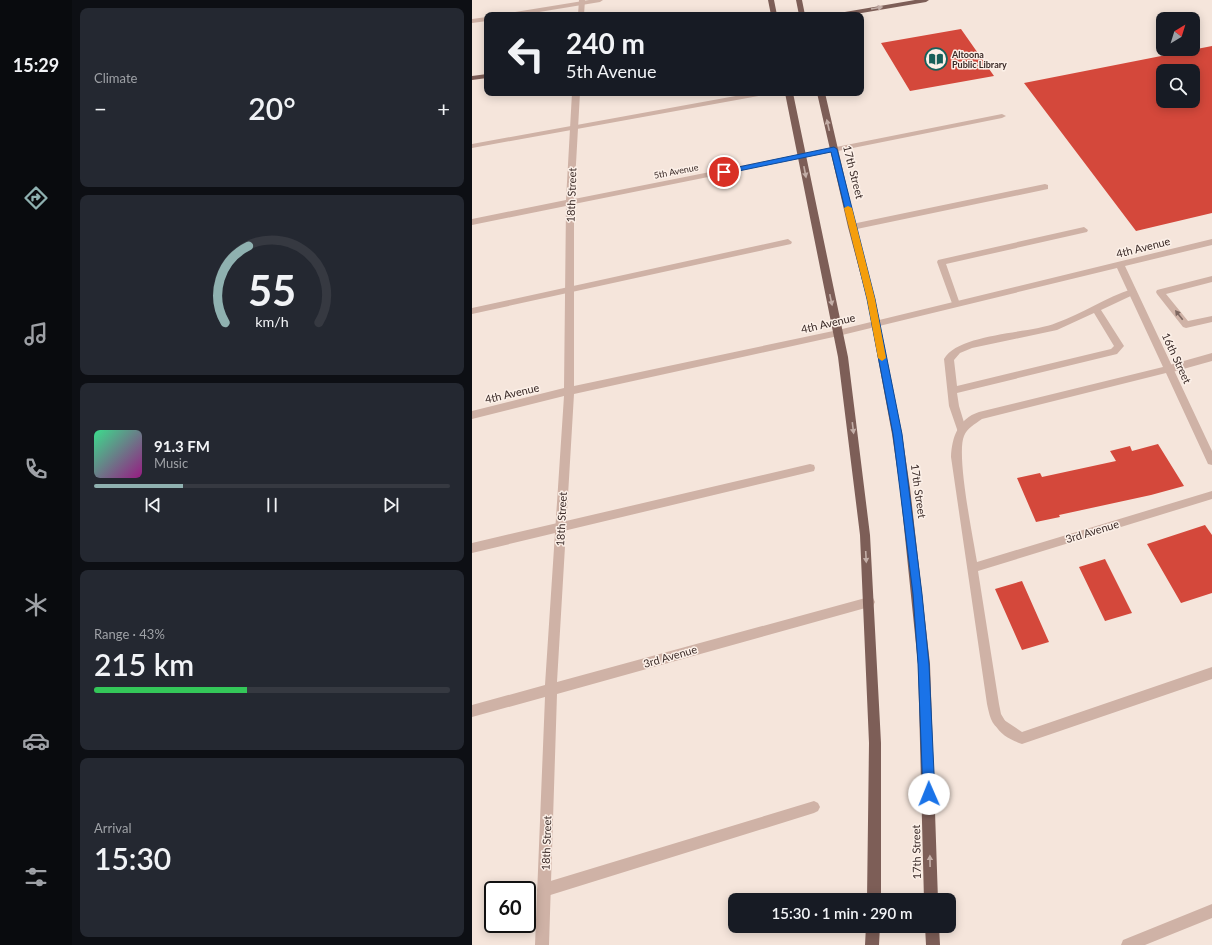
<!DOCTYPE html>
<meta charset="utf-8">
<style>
body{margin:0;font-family:Lato,sans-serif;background:#242831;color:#f1f3f6;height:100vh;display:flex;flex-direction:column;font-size:15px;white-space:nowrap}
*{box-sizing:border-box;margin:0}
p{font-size:13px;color:#9ea1a6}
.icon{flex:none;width:22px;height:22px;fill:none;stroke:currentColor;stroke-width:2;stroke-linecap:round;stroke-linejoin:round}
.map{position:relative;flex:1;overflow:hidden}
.drawer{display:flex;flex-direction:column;gap:8px;padding:8px;background:#0d0f14;width:400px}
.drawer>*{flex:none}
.guide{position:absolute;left:12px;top:12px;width:380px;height:84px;border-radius:8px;box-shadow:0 2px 10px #0003;background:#171b24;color:#f1f3f6;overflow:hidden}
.needle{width:26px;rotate:38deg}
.tools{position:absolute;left:684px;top:12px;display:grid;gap:8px}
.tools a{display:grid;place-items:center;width:44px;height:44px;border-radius:8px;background:#171b24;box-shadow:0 2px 10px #0003;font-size:20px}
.speed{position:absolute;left:12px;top:881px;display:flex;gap:8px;font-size:20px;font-weight:700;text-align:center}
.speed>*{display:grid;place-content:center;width:52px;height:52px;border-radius:50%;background:#171b24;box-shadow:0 2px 10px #0003;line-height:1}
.speed .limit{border:2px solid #111;border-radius:6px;background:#fff;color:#111}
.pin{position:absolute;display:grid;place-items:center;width:34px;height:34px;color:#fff;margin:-17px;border:2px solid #fff;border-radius:50%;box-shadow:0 1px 4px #0007}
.me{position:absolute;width:44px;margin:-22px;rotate:359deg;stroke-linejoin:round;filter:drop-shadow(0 0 3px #0008)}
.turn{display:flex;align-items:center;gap:14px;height:84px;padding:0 16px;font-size:18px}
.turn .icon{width:52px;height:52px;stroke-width:2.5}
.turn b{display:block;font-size:28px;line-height:34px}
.big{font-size:30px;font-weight:600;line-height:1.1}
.drawer .widget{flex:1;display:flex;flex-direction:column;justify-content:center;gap:6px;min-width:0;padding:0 14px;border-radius:8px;background:#242831}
.drawer .dial{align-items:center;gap:0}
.dial svg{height:104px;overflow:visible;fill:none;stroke:#363941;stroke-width:7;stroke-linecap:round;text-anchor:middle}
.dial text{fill:#f1f3f6;stroke:none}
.song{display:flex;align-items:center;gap:12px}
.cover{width:48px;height:48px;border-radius:6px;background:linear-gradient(135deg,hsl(150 70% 55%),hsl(310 70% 35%))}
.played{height:4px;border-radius:2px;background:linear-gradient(90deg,#8fb1b0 25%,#363941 25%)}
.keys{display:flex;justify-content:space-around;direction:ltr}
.heat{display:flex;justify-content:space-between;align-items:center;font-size:22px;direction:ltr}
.charge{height:6px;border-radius:3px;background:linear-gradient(90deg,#34c759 43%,#363941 0)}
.trip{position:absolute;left:256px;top:893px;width:228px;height:40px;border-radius:8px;background:#171b24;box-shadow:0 2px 10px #0003;font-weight:600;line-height:40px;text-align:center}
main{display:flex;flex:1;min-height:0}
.tabs{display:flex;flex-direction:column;width:72px;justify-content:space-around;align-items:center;background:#090b0e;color:#9ea1a6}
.tabs .icon{width:28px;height:28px}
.tabs .active{color:#8fb1b0}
.tabs b{font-size:18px;color:#f1f3f6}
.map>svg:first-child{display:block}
</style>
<main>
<nav class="tabs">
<b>15:29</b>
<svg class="icon active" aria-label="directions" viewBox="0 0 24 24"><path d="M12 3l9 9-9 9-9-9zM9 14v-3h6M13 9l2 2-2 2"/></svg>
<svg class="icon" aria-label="music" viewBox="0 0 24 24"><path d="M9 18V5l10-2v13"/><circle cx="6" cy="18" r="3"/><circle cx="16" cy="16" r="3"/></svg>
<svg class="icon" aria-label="phone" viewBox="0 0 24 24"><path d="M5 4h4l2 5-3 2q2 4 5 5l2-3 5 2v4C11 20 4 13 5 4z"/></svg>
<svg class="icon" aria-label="climate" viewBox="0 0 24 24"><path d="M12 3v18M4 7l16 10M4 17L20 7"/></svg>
<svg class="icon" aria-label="car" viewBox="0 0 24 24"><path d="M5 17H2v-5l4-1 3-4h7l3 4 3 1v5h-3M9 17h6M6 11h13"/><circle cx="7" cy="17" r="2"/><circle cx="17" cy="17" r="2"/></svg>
<svg class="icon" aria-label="filters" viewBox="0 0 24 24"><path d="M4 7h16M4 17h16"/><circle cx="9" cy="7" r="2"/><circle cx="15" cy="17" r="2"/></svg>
</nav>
<section class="drawer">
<div class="widget"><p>Climate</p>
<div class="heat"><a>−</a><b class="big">20°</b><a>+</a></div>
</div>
<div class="widget dial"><svg viewBox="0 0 100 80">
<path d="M14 69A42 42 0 1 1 86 69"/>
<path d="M14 69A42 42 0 0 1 32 10" stroke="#8fb1b0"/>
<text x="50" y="56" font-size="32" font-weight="700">55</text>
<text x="50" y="72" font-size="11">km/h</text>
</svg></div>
<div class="widget">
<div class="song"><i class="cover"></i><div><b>91.3 FM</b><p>Music</p></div></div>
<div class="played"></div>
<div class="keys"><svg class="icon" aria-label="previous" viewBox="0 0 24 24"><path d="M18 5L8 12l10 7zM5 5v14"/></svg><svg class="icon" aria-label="pause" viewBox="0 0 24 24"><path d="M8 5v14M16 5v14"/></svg><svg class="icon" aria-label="next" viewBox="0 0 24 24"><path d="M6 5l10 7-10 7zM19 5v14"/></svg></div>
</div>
<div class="widget"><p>Range · 43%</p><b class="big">215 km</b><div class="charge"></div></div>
<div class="widget"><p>Arrival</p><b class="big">15:30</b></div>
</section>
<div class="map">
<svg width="740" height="945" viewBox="0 0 740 945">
<rect width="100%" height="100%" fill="#f5e5db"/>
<path fill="#d4483b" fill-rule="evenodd" d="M 489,29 L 522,76 L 438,91 L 409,43 Z
M 740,46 L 740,213 L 664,231 L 552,83 ZM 691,71 L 721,71 L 721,101 L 691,101 Z
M 686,444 L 712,486 L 679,495 L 587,515 L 588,517 L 564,522 L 545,478 L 568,473 L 570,477 L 644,461 L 638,451 L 658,446 L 660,451 Z
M 733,525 L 740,535 L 740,593 L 709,603 L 675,544 Z
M 633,559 L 660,613 L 633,621 L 607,567 Z
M 550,581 L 577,642 L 550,650 L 523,589 Z"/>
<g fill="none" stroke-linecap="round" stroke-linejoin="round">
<path fill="#cfb2a6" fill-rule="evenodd" d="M 117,0 L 131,0 L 128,2 L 49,15 L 34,15 L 37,13 Z
M 15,17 L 15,21 L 0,23 L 0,19 Z
M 280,93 L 296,93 L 292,95 L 0,148 L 0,144 Z
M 573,184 L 576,185 L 576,189 L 380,230 L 376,227 L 380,224 Z
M 612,227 L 616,230 L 615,232 L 474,264 L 488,304 L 484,307 L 481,306 L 465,262 L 466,260 Z
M 316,239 L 320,242 L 319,244 L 0,314 L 0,308 Z
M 740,276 L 740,282 L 694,294 L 716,321 L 740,316 L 740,322 L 714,328 L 711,327 L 685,294 L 684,292 L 685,290 Z
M 660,289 L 664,292 L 663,294 L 629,310 L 652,346 L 645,354 L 485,393 L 487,406 L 494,429 L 492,432 L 486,432 L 477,406 L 472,359 C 487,333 557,334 584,323 C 610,314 634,297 660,289 ZM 622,313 L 642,346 L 639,349 L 485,386 L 482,360 L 488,353 L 500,348 L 585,330 Z
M 740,353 L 740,361 L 697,373 L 692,369 L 694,366 Z
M 338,464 L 342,465 L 343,468 L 342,471 L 338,472 L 0,553 L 0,543 Z
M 740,667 L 740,679 L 550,744 C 539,740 528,735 523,724 L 525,720 L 529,718 L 550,732 Z
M 342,801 L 346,803 L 348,807 L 346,811 L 342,813 L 72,897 L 67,895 L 65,890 L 67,885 L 72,883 Z"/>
<path fill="#cfb2a6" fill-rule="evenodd" d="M 107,0 L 113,0 L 112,15 L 106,15 Z
M 100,93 L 108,93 L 102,199 L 530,114 L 534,116 L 530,118 L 102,204 L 102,386 L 366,330 L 740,239 L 740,245 L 653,266 L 740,451 L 740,465 L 736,464 L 694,373 L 510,419 C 503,424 495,428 492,436 C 484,455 501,537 505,562 L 740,491 L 740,499 L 506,571 L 527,704 L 529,714 L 535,724 L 533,728 L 529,730 C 519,726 517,713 515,704 L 479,457 C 480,437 486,419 507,412 L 691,367 L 645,268 L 366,336 L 102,394 L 85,682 L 397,597 L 401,598 L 403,602 L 401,606 L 397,607 L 85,694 L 77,945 L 63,945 L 73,697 L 0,717 L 0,705 L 73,685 L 92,396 L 0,419 L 0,411 L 92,388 L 94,206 L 0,225 L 0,219 L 94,200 Z
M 740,904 L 740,918 L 673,945 L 649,945 L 651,940 Z"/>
<path fill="#7d5e57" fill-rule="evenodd" d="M 296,0 L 302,0 L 305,15 L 299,15 Z
M 324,0 L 330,0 L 333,15 L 327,15 Z
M 443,0 L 457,0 L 454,2 L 378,15 L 364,15 L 367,13 Z
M 15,74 L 15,78 L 0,80 L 0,76 Z
M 313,93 L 321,93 L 376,357 L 398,535 L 409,743 L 409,900 L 395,900 L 397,743 L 388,535 L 366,357 Z
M 345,93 L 353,93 L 384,227 L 403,299 L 430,434 L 438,488 L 458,664 L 466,900 L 452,900 L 446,664 L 428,488 L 420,434 L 395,299 L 376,227 Z
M 394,926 L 408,926 L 407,945 L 393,945 Z
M 453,926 L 467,926 L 468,945 L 454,945 Z"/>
</g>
<defs><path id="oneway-solid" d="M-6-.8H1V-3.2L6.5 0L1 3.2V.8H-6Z"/></defs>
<g fill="#c3aea7">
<use href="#oneway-solid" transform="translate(405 8) rotate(-10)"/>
<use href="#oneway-solid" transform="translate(356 125) rotate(-103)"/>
<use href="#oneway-solid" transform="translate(333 172) rotate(79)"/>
<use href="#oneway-solid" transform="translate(359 300) rotate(78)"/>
<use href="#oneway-solid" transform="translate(381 428) rotate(83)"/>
<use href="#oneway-solid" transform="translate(394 557) rotate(87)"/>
<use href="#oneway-solid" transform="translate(458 861) rotate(-91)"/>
</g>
<use fill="#7d6760" href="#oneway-solid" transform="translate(707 315) rotate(-128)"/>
<path fill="#1a73e8" stroke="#114b97" d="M 362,147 L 365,149 L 403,299 L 430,434 L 450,594 L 457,664 L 463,794 L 461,798 L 457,799 L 453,798 L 451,794 L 446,664 L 441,594 L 421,434 L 395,299 L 359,152 L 252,174 L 248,172 L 252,170 Z"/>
<path fill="#f59e0b" d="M 376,206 L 380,208 L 403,299 L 414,358 L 410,361 L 406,358 L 395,299 L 372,208 Z"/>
<defs>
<g id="library-ring" transform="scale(1.15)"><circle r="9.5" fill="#fcf0e8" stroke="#18605a" stroke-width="1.5"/><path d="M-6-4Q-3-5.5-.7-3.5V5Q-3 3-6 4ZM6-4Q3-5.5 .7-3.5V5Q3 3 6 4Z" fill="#18605a"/></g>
</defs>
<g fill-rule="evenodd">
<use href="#library-ring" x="464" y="59"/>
</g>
<g text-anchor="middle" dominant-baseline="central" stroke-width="3" stroke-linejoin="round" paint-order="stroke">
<g font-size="9" font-weight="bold" fill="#3a2a27" stroke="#fcf0e8" text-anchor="start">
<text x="480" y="54">Altoona<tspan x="480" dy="10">Public Library</tspan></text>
</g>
<g font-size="9" fill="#3a2a27" stroke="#fcf0e8">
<text transform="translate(204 171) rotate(-11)">5th Avenue</text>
</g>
<g font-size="11" fill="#3a2a27" stroke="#fcf0e8">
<text transform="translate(382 172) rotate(76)">17th Street</text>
<text transform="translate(99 195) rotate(-88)">18th Street</text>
<text transform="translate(671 247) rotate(-14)">4th Avenue</text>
<text transform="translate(356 323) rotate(-13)">4th Avenue</text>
<text transform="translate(705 358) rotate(65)">16th Street</text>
<text transform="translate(40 393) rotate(-13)">4th Avenue</text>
<text transform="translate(447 491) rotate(82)">17th Street</text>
<text transform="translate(89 519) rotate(-87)">18th Street</text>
<text transform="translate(620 531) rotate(-17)">3rd Avenue</text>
<text transform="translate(198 656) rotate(-16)">3rd Avenue</text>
<text transform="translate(74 843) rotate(-88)">18th Street</text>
<text transform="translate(444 852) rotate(-91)">17th Street</text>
</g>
</g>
</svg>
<div class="tools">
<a><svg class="needle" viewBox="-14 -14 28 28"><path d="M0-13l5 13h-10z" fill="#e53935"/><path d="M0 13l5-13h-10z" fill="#9ea1a6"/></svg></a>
<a><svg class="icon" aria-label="search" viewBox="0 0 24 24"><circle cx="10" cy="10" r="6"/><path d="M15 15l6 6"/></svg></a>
</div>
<div class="speed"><div class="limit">60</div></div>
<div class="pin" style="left:252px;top:172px;background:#d93025"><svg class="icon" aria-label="arrive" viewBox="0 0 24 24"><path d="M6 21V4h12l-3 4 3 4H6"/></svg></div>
<svg class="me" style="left:457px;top:794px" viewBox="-20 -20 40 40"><circle r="19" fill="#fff"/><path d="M0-13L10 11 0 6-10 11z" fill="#1a73e8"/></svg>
<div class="trip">15:30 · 1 min · 290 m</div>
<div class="guide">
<div class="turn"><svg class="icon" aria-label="left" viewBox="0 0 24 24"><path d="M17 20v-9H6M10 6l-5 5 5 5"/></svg><div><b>240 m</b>5th Avenue</div></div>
</div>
</div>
</main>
